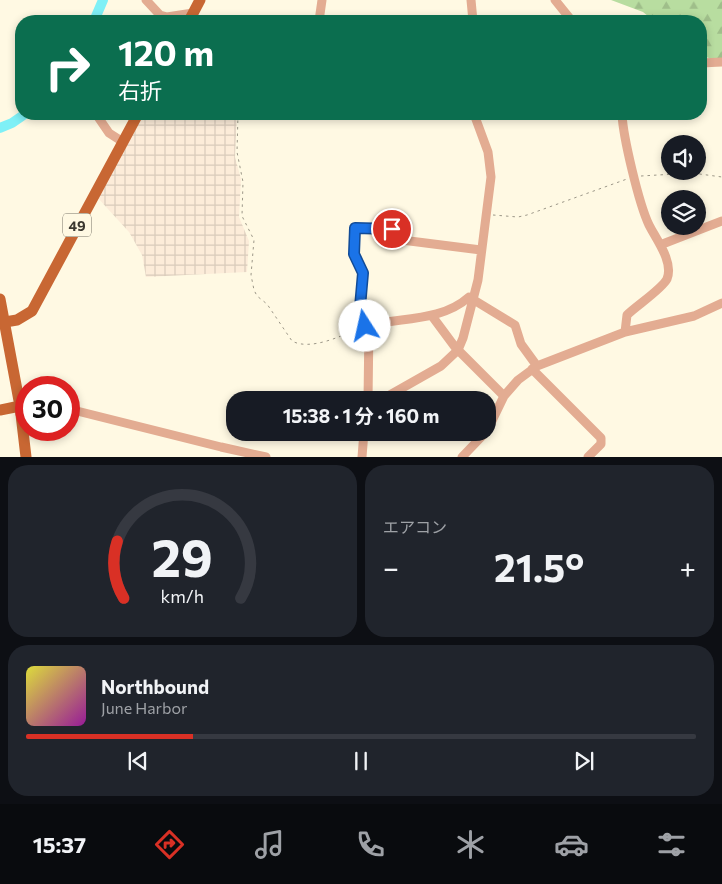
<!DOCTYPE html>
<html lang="ja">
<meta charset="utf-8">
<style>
body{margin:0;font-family:Commissioner,"Noto Sans JP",sans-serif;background:#20242c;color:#f1f3f6;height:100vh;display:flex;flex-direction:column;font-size:19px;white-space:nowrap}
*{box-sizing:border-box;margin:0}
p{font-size:16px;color:#9ea1a6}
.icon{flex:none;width:28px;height:28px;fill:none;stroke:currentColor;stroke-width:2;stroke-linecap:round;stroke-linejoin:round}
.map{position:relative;height:457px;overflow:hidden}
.sheet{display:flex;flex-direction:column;gap:8px;padding:8px;background:#0d0f14;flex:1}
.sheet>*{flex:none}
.hud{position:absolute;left:15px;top:15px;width:692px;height:105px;border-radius:20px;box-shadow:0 2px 8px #0003;background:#0b6e4f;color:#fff;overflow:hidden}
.buttons{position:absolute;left:661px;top:135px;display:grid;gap:10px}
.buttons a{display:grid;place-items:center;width:45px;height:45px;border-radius:50%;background:#171b24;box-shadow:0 2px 8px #0003;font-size:25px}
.speed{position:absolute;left:15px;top:376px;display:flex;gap:10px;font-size:25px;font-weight:700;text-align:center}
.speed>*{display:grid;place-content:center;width:65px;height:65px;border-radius:50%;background:#171b24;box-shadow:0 2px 8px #0003;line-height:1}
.speed .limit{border:8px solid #d22;background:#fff;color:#111}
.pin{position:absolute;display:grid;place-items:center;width:42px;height:42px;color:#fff;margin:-21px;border:2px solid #fff;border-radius:50%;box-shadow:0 1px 5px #0007}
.me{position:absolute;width:55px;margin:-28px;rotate:350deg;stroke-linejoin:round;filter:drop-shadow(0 0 4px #0008)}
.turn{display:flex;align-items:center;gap:18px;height:105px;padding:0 20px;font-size:22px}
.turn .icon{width:65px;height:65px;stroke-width:2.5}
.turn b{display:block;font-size:35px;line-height:42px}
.big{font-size:38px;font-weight:700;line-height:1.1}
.sheet .widget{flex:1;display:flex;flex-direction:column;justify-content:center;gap:8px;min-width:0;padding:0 18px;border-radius:20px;background:#20242c}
.sheet .dial{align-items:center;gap:0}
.dial svg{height:130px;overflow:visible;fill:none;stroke:#363941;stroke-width:7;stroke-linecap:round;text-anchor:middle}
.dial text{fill:#f1f3f6;stroke:none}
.song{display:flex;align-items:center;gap:15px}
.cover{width:60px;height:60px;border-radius:8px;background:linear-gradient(135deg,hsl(60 70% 55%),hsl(300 70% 35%))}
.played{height:5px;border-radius:2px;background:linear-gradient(90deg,#d93025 25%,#363941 25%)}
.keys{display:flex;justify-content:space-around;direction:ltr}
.heat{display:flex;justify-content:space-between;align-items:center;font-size:28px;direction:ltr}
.sheet .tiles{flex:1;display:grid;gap:8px;grid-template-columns:1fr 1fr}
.widget:last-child{grid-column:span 2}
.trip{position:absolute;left:226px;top:391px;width:270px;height:50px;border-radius:20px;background:#171b24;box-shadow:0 2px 8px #0003;font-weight:700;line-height:50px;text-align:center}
.dock{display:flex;height:80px;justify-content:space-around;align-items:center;background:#090b0e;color:#9ea1a6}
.dock .icon{width:35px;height:35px}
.dock .active{color:#d93025}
.dock b{font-size:22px;color:#f1f3f6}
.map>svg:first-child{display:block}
</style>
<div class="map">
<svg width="722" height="457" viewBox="0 0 722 457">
<defs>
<pattern id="industrial-grid" width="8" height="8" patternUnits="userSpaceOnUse" patternTransform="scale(1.25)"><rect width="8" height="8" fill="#fcecd9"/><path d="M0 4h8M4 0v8" fill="none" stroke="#d9cbbb"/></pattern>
<pattern id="forest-firs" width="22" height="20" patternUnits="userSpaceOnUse" patternTransform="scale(1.25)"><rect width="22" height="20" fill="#b8dda0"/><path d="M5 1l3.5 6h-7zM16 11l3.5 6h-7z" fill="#9fbe8a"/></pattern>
</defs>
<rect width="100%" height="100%" fill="#fff9e3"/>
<path fill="url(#industrial-grid)" d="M 142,114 L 237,114 L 235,157 L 241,179 L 239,217 L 249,241 L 247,272 L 146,277 L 142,255 L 129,232 L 97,197 Z"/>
<path fill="url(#forest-firs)" d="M 611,0 L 722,0 L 722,63 L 701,55 L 701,21 L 654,21 L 643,12 Z"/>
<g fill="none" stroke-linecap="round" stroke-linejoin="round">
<path stroke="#7ff0f6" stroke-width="10" d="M 94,21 L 103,0
M 0,128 L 12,123 L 25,114"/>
<path stroke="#9c9788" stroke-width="1" stroke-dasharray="2.5 4" stroke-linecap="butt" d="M 238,114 L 237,152 L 243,182 L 242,216 L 254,240 L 251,275 L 254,290 L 257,296 L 267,304 L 292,341 C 310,351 342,336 359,328
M 641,176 L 692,173 L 722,177
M 493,215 L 518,217 L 527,215 L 627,179"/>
<path stroke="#e3ac92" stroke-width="9" d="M 146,0 L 160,15 L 167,17 L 193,13
M 471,0 L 473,21
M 555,0 L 572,21
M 319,21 L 322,0
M 701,63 L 722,62
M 96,114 L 109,133 L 123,142
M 622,114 C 623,137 639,204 649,225 C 656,239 674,262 667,279 C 662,289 636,306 627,315 L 625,332
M 660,245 L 722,221
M 481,250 L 394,239 L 392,229 L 355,228 L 354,254 L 363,273 L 360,307 L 365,326 C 400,317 441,322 469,297 L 515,325 L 521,344 L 537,366
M 432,316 L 455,347 L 504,396
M 532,369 L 601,438 L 601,444 L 588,457
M 368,400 L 369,325
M 381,400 L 441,366 L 458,350 L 463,338 L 478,280 L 491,177 L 488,152 L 474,114
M 69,409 L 221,447 L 266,457
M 488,429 L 504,396 L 518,380 L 537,366 L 625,332 L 694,316 L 722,303
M 362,457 L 364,432
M 462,457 L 486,432"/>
<path stroke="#c86733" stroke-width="11" d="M 189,21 L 200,0
M 0,299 L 20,406 L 26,457
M 5,322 L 17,320 L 32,311 L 138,114
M 0,410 L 20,406"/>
</g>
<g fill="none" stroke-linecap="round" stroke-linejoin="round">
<g stroke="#114b97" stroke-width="12">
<path id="route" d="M 365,326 L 360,307 L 363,273 L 354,254 L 355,228 L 392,229"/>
</g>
<use href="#route" stroke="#1a73e8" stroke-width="9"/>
</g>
<g text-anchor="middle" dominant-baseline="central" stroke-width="4" stroke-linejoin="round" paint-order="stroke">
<rect fill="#fff9e3" stroke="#767266" stroke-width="1" x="63" y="213.5" width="28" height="23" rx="4"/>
<g font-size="14" font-weight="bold" fill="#3b3830">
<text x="77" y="225">49</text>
</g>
</g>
</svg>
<div class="buttons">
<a><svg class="icon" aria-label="sound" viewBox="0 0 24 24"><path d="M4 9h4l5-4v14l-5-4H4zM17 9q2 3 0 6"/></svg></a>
<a><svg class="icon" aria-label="layers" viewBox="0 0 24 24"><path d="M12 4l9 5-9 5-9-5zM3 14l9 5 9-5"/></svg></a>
</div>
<div class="speed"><div class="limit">30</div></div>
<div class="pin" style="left:392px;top:229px;background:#d93025"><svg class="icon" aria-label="arrive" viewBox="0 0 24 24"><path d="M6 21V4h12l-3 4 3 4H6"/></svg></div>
<svg class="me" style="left:365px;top:326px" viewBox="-20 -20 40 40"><circle r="19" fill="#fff"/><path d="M0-13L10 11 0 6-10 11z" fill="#1a73e8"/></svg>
<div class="trip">15:38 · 1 分 · 160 m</div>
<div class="hud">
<div class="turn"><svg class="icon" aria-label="right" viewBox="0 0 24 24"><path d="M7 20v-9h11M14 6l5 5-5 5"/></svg><div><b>120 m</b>右折</div></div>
</div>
</div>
<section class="sheet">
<div class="tiles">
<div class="widget dial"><svg viewBox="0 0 100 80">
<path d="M14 69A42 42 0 1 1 86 69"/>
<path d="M14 69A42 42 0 0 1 10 34" stroke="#d93025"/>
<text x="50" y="56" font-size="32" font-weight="700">29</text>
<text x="50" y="72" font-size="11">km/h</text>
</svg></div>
<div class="widget"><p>エアコン</p>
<div class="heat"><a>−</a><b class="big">21.5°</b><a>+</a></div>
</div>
<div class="widget">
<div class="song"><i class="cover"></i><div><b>Northbound</b><p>June Harbor</p></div></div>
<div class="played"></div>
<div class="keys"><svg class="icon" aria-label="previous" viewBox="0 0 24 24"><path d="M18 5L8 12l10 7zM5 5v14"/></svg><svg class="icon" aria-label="pause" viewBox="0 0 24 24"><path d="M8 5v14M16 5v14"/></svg><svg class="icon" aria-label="next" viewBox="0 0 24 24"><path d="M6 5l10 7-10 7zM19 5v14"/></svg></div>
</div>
</div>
</section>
<nav class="dock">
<b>15:37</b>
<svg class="icon active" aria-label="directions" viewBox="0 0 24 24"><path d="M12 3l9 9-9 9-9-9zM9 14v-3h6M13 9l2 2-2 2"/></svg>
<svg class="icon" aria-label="music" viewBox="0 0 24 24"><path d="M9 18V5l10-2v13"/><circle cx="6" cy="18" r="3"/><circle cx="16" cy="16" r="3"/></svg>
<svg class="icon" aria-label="phone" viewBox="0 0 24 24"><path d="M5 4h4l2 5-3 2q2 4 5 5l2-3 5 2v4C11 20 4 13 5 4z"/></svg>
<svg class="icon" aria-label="climate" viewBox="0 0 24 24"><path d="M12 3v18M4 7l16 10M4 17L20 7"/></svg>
<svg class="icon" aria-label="car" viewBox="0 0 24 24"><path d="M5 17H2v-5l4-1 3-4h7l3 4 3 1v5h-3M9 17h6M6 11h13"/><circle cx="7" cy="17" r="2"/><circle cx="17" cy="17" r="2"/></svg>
<svg class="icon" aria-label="filters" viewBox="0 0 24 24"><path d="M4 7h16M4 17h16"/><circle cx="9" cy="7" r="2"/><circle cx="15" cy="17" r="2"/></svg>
</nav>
